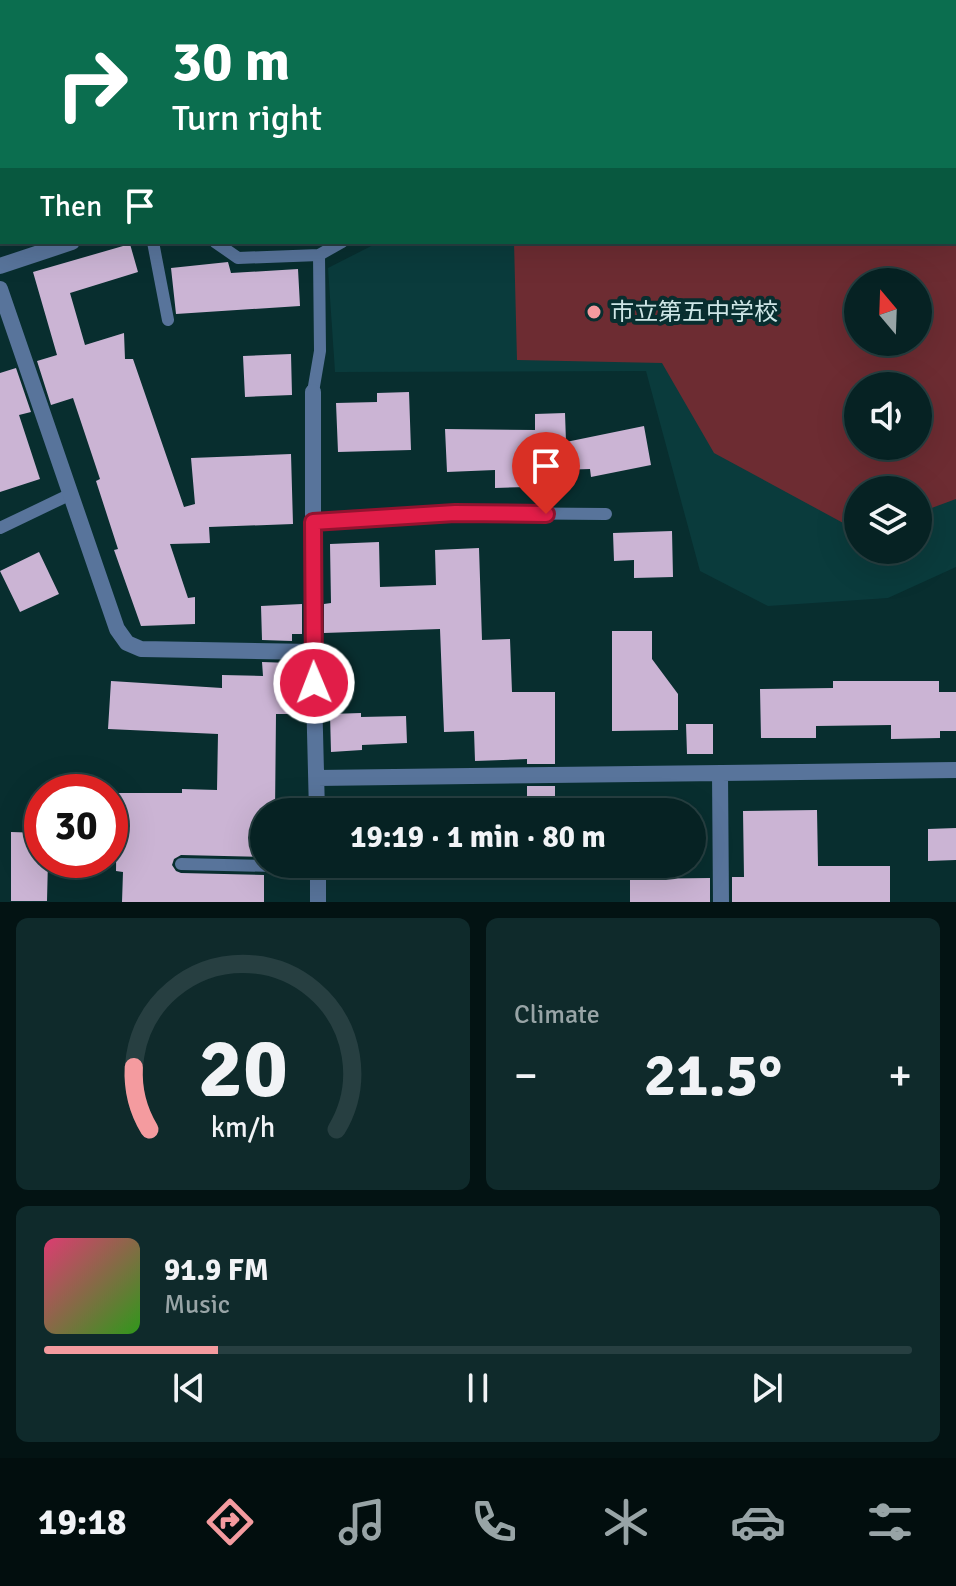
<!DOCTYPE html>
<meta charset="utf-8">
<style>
body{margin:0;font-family:Signika,"Noto Sans JP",sans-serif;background:#0f2a2b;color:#f1f3f6;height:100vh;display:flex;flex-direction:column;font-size:30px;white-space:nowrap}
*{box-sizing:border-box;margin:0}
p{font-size:26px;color:#98a4a6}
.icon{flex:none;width:44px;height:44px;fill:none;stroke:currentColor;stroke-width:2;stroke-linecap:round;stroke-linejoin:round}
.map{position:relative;height:902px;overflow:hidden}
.side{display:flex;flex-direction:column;gap:16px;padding:16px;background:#031313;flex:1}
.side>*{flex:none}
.banner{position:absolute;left:0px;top:0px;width:956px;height:244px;box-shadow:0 8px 32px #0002,0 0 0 2px #273f41;background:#0b6e4f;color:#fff;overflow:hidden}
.needle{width:52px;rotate:341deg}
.fabs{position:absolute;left:844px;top:268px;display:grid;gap:16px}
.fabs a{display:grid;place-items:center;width:88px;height:88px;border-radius:50%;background:#062223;box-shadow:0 8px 32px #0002,0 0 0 2px #273f41;font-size:40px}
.speed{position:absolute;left:24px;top:774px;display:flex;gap:16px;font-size:40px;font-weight:700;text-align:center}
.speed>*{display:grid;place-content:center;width:104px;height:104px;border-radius:50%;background:#062223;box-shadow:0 8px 32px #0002,0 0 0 2px #273f41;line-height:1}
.speed .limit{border:12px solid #d22;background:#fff;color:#111}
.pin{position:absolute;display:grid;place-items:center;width:68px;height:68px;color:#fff;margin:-82px -34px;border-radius:50% 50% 50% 0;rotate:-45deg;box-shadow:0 0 8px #0007}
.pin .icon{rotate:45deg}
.me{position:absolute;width:88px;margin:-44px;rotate:359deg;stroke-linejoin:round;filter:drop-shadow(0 0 6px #0008)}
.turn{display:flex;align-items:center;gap:28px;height:168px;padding:0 40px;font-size:36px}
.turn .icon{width:104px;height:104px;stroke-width:2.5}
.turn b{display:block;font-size:56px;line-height:68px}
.then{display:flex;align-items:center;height:76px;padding:0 40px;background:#0003;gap:16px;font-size:30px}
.big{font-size:60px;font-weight:800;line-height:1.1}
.side .card{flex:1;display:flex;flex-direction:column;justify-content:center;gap:12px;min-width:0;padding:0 28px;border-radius:12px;background:#0f2a2b}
.side .dial{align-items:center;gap:0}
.dial svg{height:208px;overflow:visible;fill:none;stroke:#273f41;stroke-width:7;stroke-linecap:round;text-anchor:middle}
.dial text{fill:#f1f3f6;stroke:none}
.song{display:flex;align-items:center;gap:24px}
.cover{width:96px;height:96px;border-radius:12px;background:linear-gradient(135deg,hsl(340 70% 55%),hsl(110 70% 35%))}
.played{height:8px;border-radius:4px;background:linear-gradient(90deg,#f49b9f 20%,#273f41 20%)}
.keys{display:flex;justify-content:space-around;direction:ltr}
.heat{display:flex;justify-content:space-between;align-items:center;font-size:44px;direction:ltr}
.side .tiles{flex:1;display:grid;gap:16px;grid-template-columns:1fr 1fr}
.card:last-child{grid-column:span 2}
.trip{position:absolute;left:250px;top:798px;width:456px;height:80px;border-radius:40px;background:#062223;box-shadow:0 8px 32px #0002,0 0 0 2px #273f41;font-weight:800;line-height:80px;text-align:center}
.tabs{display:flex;height:128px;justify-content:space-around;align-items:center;background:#020e0e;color:#98a4a6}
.tabs .icon{width:56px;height:56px}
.tabs .on{color:#f49b9f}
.tabs b{font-size:36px;color:#f1f3f6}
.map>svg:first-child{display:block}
</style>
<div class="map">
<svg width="956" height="902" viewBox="0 0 956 902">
<rect width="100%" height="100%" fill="#082e2f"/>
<path fill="#0a3b3c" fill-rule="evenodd" d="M 404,0 L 956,0 L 956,567 L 888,598 L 768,606 L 700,571 L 646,371 L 335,372 L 328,268 L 379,242 L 954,242 L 954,2 ZM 858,282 L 918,282 L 918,342 L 858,342 ZM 858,386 L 918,386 L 918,446 L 858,446 ZM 858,490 L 918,490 L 918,550 L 858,550 Z"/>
<path fill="#6d2c32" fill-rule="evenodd" d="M 954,34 L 956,34 L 956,499 L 918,513 L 918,490 L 858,490 L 858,531 L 714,453 L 662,363 L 517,360 L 514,242 L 954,242 ZM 858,282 L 918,282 L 918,342 L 858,342 ZM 858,386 L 918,386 L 918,446 L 858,446 Z"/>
<path fill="#cbb4d4" d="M 130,244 L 138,272 L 70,293 L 85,345 L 124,333 L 125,359 L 133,359 L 184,507 L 195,504 L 191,458 L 291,454 L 293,524 L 209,527 L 210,543 L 170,544 L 188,598 L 195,597 L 195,624 L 141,626 L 114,550 L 118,549 L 96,481 L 100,479 L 73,398 L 51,405 L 37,361 L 57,355 L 33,272 Z
M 228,262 L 231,273 L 298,269 L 300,306 L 176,314 L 171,268 Z
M 291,354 L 292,395 L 245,397 L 243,356 Z
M 16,368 L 31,412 L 19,415 L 40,479 L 0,492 L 0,373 Z
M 409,392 L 411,450 L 338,452 L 336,403 L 377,402 L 377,393 Z
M 565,413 L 566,442 L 644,426 L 651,465 L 591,477 L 590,469 L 526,471 L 527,487 L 495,488 L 495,470 L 447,472 L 445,429 L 535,430 L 535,414 Z
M 672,531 L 673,577 L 634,578 L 634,560 L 614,561 L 613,533 Z
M 379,542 L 380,587 L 436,585 L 435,550 L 479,548 L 482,640 L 510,639 L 512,692 L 555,692 L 555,764 L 527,764 L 527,759 L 475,761 L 474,731 L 444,732 L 440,629 L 324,633 L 324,604 L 331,603 L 330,544 Z
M 39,552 L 59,594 L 20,612 L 0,571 Z
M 302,604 L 302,634 L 292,634 L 292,641 L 262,640 L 261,606 Z
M 612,631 L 652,631 L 652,659 L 678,694 L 678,730 L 612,731 Z
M 262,662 L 291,663 L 291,714 L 276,714 L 275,812 L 264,812 L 264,857 L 181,855 L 174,859 L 172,865 L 176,871 L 181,873 L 264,875 L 264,902 L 122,902 L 123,872 L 116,871 L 117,793 L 182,793 L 182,789 L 217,790 L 218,734 L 108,729 L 111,681 L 222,688 L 222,675 L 263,676 Z
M 833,681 L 939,681 L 939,692 L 956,692 L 956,731 L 940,731 L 940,738 L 891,739 L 891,725 L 816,726 L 816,738 L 761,738 L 760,689 L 833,688 Z
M 361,713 L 361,717 L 406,716 L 407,743 L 362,745 L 362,750 L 331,752 L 330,714 Z
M 686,724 L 713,724 L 713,754 L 687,754 Z
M 527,786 L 555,786 L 555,812 L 527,812 Z
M 817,810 L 818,866 L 890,866 L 890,902 L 732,902 L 732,877 L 744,877 L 743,811 Z
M 956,828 L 956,860 L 928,861 L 928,829 Z
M 11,832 L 42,833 L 42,860 L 48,860 L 47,901 L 11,901 Z
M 710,878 L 710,902 L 630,902 L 630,879 Z"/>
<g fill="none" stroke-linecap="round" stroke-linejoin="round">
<path stroke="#58749b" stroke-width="12" d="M 99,0 L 100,2
M 153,242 L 168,320
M 215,242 L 238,258 L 319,255 L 342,242
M 313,392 L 320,351 L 319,255
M 313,522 L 455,513 L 606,514
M 0,528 L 71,494
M 181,864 L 318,867"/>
<path stroke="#58749b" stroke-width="16" d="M 0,266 L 72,242
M 0,289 L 117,629 L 127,643 L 141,649 L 313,652
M 313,392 L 313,652 L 317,812
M 720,773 L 721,902
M 317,778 L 956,770
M 318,864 L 318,902"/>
</g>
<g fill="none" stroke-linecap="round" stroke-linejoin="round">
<g stroke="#92132f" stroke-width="20">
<path id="route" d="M 314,683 L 313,522 L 455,513 L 546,514"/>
</g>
<use href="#route" stroke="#e11d48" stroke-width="14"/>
</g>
<circle fill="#f49b9f" stroke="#082e2f" stroke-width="3" cx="594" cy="312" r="8"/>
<g text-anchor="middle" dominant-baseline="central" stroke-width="8" stroke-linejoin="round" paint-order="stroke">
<g font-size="24" fill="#cee6e6" stroke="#082e2f" text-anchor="start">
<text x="610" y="312">市立第五中学校</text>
</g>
</g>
</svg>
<div class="fabs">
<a><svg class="needle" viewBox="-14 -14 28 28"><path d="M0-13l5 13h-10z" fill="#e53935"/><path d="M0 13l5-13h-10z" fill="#98a4a6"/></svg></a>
<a><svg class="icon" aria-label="sound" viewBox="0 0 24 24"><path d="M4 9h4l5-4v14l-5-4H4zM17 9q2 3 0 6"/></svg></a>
<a><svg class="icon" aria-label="layers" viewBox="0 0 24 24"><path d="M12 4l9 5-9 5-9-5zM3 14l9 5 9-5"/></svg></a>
</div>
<div class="speed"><div class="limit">30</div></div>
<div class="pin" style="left:546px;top:514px;background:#d93025"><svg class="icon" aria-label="arrive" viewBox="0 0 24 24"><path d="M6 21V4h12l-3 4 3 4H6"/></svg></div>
<svg class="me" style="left:314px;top:683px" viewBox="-20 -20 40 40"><circle r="17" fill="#e11d48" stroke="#fff" stroke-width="3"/><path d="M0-11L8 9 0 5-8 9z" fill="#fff"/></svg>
<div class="trip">19:19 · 1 min · 80 m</div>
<div class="banner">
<div class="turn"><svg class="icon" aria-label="right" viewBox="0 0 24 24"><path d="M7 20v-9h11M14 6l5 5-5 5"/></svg><div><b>30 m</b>Turn right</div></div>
<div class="then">Then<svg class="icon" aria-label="arrive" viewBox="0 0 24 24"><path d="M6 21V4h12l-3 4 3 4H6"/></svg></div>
</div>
</div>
<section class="side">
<div class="tiles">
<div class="card dial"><svg viewBox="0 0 100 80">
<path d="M14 69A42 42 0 1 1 86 69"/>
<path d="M14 69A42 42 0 0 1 8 45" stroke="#f49b9f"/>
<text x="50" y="56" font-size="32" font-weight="700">20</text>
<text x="50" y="72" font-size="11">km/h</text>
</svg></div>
<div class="card"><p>Climate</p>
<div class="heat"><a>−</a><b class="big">21.5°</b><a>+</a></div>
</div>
<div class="card">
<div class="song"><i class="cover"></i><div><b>91.9 FM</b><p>Music</p></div></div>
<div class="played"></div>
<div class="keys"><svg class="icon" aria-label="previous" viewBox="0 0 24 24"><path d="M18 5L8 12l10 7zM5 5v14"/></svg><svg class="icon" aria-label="pause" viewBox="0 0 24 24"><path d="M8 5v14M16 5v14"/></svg><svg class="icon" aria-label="next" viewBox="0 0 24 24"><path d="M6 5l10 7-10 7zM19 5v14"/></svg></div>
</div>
</div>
</section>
<nav class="tabs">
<b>19:18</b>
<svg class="icon on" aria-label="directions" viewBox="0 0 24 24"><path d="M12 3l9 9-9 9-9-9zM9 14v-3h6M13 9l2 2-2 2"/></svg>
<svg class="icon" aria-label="music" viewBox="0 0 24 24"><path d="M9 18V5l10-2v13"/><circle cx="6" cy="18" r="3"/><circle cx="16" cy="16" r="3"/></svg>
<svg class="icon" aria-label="phone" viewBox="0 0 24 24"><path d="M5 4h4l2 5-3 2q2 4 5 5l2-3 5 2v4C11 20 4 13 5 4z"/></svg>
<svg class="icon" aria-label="climate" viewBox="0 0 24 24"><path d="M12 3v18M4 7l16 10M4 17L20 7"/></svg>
<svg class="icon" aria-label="car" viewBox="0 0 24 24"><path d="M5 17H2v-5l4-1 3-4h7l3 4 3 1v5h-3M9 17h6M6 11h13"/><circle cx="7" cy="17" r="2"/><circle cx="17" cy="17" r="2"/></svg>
<svg class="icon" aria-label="filters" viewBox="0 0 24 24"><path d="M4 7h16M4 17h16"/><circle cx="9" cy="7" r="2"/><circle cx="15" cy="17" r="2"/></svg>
</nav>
